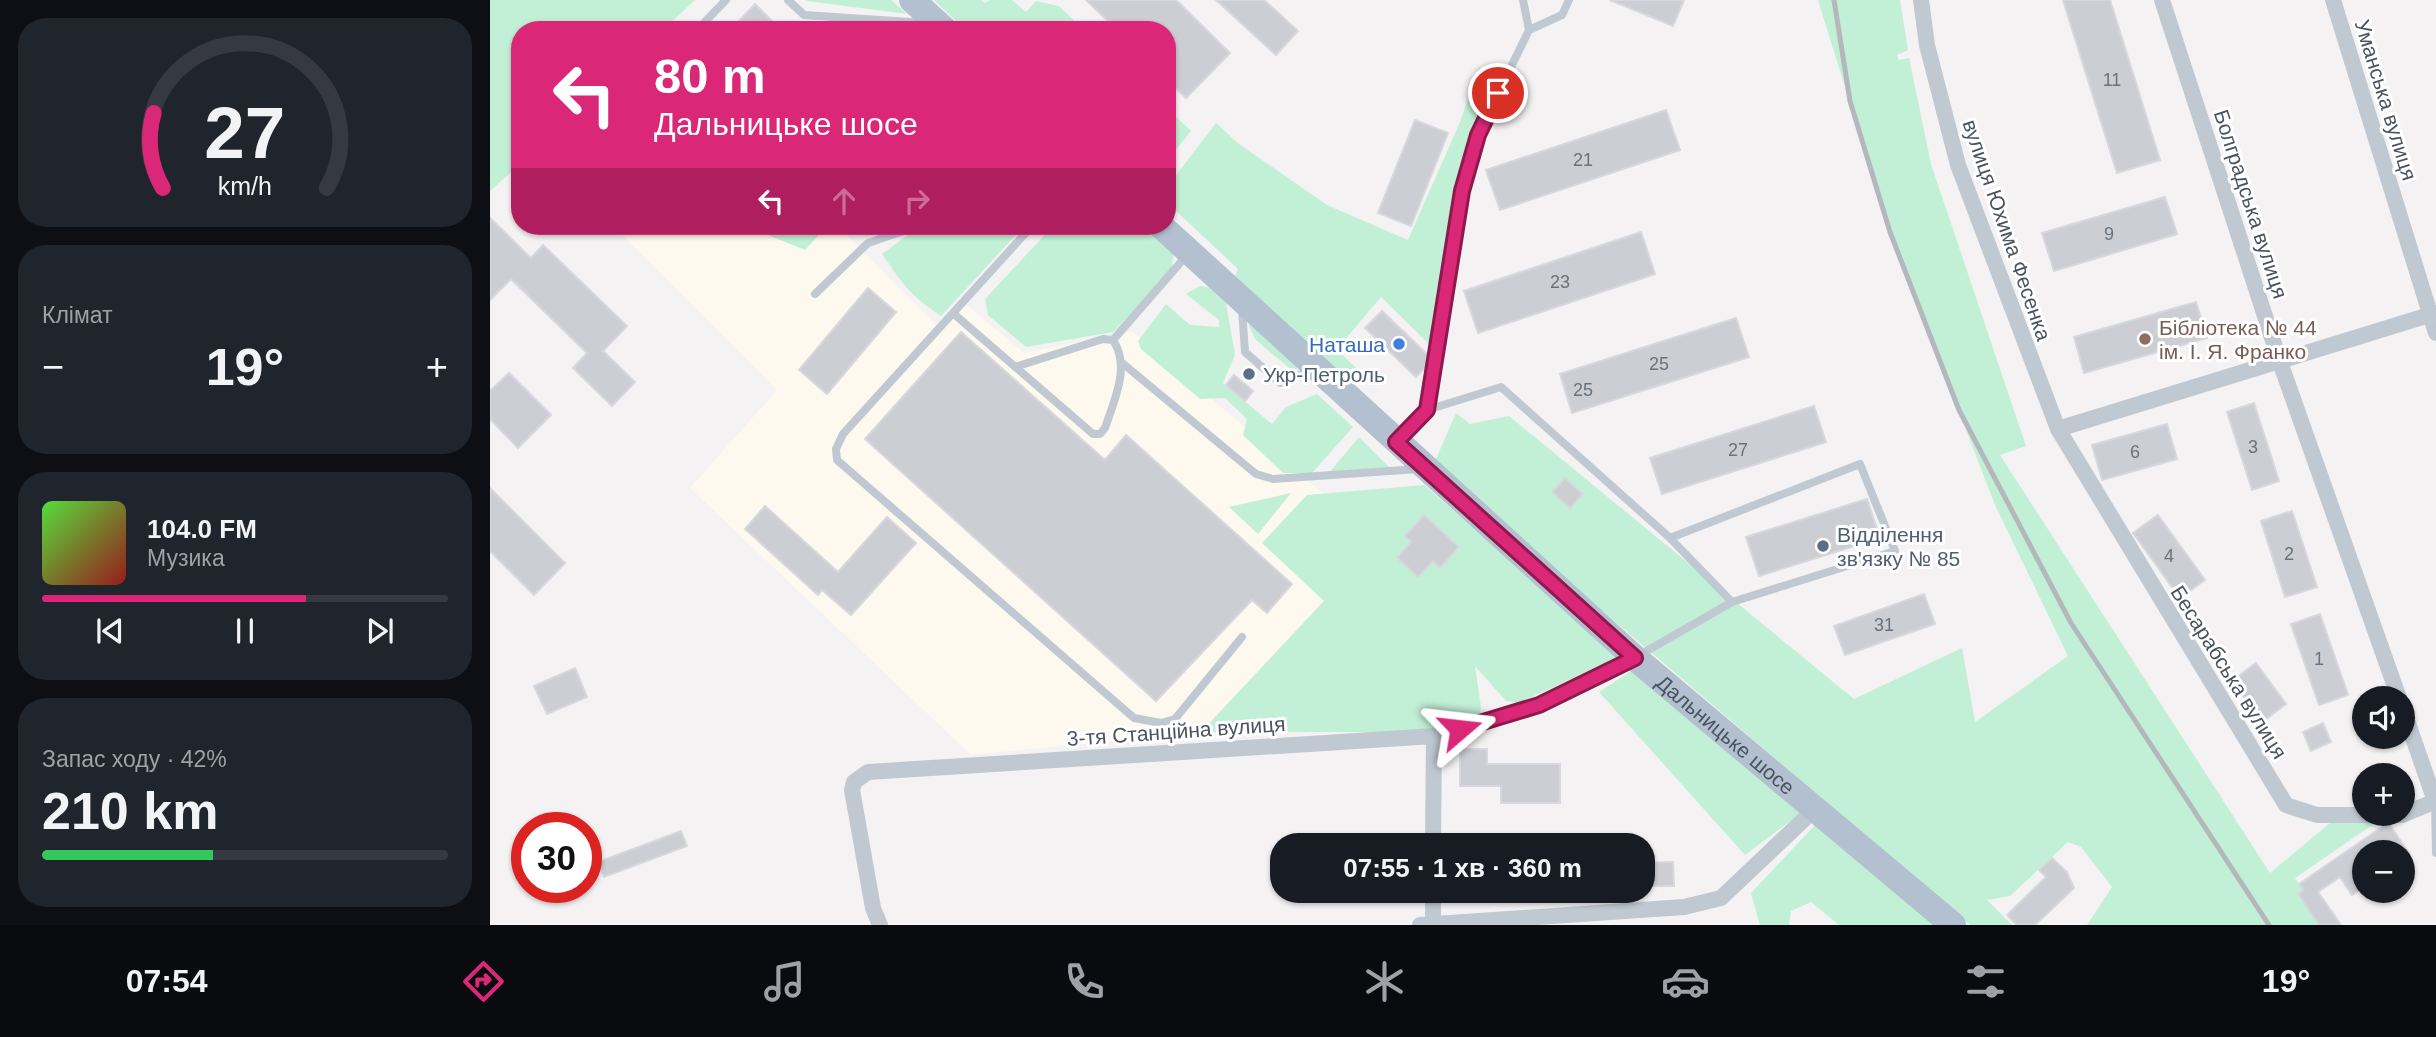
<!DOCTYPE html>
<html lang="uk">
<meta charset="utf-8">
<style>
body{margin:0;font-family:Arial,sans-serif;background:#20242c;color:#f1f3f6;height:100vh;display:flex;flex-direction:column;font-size:26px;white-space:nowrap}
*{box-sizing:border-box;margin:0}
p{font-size:23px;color:#9ea1a6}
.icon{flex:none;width:38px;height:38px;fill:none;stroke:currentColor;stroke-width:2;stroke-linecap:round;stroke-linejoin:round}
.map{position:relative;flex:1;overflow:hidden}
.sheet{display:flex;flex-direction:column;gap:18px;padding:18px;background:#0d0f14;width:490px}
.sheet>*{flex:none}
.banner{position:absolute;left:21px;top:21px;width:665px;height:214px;border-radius:28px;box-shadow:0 2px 5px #0004;background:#db2777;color:#fff;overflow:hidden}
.tools{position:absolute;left:1862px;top:686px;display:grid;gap:14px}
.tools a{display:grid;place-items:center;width:63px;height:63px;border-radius:50%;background:#171b24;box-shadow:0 2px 5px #0004;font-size:35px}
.speed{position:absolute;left:21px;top:812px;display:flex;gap:14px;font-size:35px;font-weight:700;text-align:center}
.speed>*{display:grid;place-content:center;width:91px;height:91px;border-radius:50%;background:#171b24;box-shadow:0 2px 5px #0004;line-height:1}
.speed .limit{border:10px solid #d22;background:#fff;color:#111}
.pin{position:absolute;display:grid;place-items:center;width:60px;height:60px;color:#fff;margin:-30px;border:4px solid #fff;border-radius:50%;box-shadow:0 2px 7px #0007}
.me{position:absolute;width:77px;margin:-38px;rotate:73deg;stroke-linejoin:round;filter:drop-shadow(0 0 5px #0008)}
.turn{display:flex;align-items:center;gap:24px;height:147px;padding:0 28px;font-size:32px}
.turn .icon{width:91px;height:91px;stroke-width:2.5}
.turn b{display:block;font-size:49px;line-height:60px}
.lanes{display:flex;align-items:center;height:66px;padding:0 28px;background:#0003;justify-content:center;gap:35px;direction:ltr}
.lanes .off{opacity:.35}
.big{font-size:52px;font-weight:700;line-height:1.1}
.sheet .card{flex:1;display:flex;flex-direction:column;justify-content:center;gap:10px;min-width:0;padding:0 24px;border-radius:28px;background:#20242c}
.sheet .dial{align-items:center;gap:0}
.dial svg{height:182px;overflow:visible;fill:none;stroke:#363941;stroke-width:7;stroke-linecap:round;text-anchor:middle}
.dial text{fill:#f1f3f6;stroke:none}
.song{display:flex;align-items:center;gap:21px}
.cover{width:84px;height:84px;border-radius:10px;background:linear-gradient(135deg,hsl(110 70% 55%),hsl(0 70% 35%))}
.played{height:7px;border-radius:4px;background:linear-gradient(90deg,#db2777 65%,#363941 65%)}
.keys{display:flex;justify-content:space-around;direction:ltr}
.heat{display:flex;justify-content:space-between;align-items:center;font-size:38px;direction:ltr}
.charge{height:10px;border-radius:5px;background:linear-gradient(90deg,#34c759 42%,#363941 0)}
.trip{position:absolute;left:780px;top:833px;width:385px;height:70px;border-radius:28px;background:#171b24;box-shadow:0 2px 5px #0004;font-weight:700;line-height:70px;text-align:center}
.dock{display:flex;height:112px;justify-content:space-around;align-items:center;background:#090b0e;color:#9ea1a6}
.dock .icon{width:49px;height:49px}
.dock .on{color:#db2777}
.dock b{font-size:32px;color:#f1f3f6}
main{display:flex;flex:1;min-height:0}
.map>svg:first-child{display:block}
</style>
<main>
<section class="sheet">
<div class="card dial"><svg viewBox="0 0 100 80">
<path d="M14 69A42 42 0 1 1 86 69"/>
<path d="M14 69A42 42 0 0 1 10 36" stroke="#db2777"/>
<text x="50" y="56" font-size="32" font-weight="700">27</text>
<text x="50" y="72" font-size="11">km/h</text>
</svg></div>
<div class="card"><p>Клімат</p>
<div class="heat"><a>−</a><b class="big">19°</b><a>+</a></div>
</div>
<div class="card">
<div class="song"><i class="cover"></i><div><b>104.0 FM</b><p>Музика</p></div></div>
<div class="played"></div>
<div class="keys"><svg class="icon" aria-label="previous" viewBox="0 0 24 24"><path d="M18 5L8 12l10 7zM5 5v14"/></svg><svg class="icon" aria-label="pause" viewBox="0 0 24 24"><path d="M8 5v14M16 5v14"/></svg><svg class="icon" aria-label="next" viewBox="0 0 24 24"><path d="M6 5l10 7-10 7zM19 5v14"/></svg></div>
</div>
<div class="card"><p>Запас ходу · 42%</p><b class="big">210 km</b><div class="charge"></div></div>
</section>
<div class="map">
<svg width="1946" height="925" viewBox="0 0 1946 925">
<rect width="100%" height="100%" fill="#f4f2f2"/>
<path fill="#fdf9ee" d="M 123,226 L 256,226 L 315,250 L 337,226 L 347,226 L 446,325 L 472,301 L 534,353 L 642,331 L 889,541 L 711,732 L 481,755 L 200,488 L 287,390 Z"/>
<path fill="#c2f0d6" d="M 0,0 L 205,0 L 173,30 L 30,30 L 30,164 L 0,191 Z
M 315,0 L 401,0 L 417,14 L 317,1 Z
M 444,0 L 491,0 L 495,3 L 500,0 L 522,0 L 536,12 L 546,1 L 569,6 L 594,30 L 475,30 Z
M 1328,0 L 1410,0 L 1418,50 L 1407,55 L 1409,60 L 1419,58 L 1441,164 L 1536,446 L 1510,455 L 1780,873 L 1840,823 L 1888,821 L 1805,878 L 1813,890 L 1808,895 L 1829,925 L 1597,925 L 1622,887 L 1591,847 L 1578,842 L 1520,896 L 1497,900 L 1522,925 L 1480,925 L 943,466 L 966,413 L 980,424 L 1019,416 L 1364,699 L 1472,648 L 1485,722 L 1578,656 L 1505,505 L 1400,232 Z
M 989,67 L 1002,88 L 963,200 L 966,220 L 944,349 L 891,297 L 847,349 L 870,372 L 860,396 L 741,286 L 748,269 L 684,209 L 677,216 L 677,187 L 726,123 L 749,144 L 837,205 L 918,240 L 970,122 Z
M 677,108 L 701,131 L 677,161 Z
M 256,226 L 337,226 L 315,250 Z
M 363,226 L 403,226 L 376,236 Z
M 436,226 L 534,226 L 451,316 C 417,293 415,286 392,254 L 426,229 Z
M 563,226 L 656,226 L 684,250 L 682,266 L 676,277 L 623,332 L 536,347 L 498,315 L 495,299 Z
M 710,286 L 722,288 L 736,303 L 745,355 L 733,383 L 782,424 L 796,407 L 827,394 L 863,427 L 822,473 L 793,473 L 753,435 L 757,419 L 735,398 L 710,399 L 651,349 L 648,341 L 676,304 L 700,325 L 729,327 L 729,320 L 696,294 Z
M 763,320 L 807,361 L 806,374 L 765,339 L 759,326 Z
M 869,437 L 901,469 L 838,474 Z
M 934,485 L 1130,656 L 1029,703 L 1016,701 L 985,666 L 991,708 L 985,732 L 711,732 L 834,601 L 772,543 L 817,495 Z
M 801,493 L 768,534 L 739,507 Z
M 1144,669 L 1315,810 L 1255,855 L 1109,692 Z
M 1327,823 L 1450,925 L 1349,925 L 1321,902 L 1301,911 L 1299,925 L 1270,925 L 1261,893 Z"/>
<path fill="#ccced4" stroke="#d6d8dd" stroke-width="2" d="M 596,0 L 686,0 L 740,53 L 696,98 L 677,79 L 677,30 L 627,30 Z
M 726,0 L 774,0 L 808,31 L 786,55 Z
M 1120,0 L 1194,0 L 1183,26 Z
M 1573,0 L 1620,0 L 1670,160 L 1627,173 Z
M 265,4 L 291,30 L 254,30 L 247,23 Z
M 1176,110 L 1190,150 L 1010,210 L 996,170 Z
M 925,120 L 958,133 L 921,226 L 888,213 Z
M 1675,197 L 1687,234 L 1564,271 L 1552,233 Z
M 0,218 L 41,258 L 53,245 L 137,326 L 113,351 L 145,382 L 122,406 L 83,368 L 97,353 L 21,279 L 0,300 Z
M 1151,232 L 1165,274 L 988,333 L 974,291 Z
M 378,288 L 406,312 L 337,394 L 309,370 Z
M 1706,302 L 1717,338 L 1594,373 L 1584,337 Z
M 892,311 L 939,356 L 938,365 L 926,377 L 875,328 Z
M 1246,318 L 1259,357 L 1082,413 L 1070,374 Z
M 471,332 L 615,460 L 636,435 L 802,584 L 777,613 L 762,600 L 666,701 L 375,439 Z
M 19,373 L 61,415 L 28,448 L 0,419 L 0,391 Z
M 744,375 L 763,391 L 755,401 L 736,385 Z
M 1764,403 L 1789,481 L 1762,490 L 1737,412 Z
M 1324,406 L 1336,442 L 1172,494 L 1160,458 Z
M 1677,424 L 1687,459 L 1612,480 L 1602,445 Z
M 1075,478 L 1093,494 L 1080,508 L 1062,492 Z
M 0,488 L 75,563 L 44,595 L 0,551 Z
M 1377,499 L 1390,538 L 1269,576 L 1256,537 Z
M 275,506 L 348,572 L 397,517 L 426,543 L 361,615 L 332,590 L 328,595 L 255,529 Z
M 1802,511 L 1827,587 L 1795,597 L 1771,521 Z
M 934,515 L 969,547 L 950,568 L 943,561 L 928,577 L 907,558 L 921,542 L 915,536 Z
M 1668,515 L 1715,580 L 1690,598 L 1643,533 Z
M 1434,594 L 1445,624 L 1355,655 L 1344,626 Z
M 1830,614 L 1858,695 L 1829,705 L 1801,624 Z
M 1766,663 L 1796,704 L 1772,722 L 1742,681 Z
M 85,668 L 97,697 L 57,714 L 44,686 Z
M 1833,723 L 1841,742 L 1821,751 L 1813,732 Z
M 970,749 L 997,749 L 997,764 L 1070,764 L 1070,803 L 1011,803 L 1011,786 L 970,786 Z
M 1895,825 L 1900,825 L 1918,852 L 1874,852 L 1874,887 L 1862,895 L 1850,877 L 1828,892 L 1851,925 L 1829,925 L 1808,894 L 1813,890 L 1809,884 Z
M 191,831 L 197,846 L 114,877 L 108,862 Z
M 1562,858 L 1577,872 L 1584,888 L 1545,925 L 1527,925 L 1517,915 L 1556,877 L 1549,870 Z
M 1183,862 L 1184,886 L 1153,886 L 1153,863 Z"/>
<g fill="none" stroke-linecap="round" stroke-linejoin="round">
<path stroke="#c0c9d1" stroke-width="8" d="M 298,0 L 314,15 L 436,23
M 207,30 L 236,0
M 1039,30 L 1072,15 L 1079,0
M 542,226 L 353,434 L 346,449 L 347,460 L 644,718 L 671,723 L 685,719 L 752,637
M 325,294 L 378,243 L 428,226
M 752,309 L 755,352 L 790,383 L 821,370
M 464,314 L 603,434 L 610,434 L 615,428 C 624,400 641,367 623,340 L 613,339 L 525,367
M 623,340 L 697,255
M 631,362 L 766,474 L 783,479 L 929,469
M 937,410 L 972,191 L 988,135 L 1039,30 L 1033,0
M 909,440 L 937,410 L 1011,387 L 1180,538 L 1370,464 L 1405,551 L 1242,602 L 1148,656
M 1180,538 L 1242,602
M 1945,801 L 1946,853"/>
<path stroke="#c0c9d1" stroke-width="16" d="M 1431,0 L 1437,45 L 1468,165 L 1568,429 L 1796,805 L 1827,815 L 1912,815 L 1946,801
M 1672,0 L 1790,362 L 1909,698
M 1843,0 L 1946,333
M 1568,429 L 1946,313
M 1913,709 L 1945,801
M 943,845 L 944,736
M 943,924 L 943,891
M 390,925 L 383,908 L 362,790 L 364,782 L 378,772 L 944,736 L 1049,705 L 1145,658
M 930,925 L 1194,907 L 1231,898 L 1325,809"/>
<g stroke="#b2c0d0" stroke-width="26">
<path d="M 422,0 L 455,30"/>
<path id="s1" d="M 671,226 L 1145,658 L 1463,925"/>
</g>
<path stroke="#b4b7bc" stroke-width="5" d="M 1344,0 L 1360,101 L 1400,232 L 1469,410 L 1581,623 L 1779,925"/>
</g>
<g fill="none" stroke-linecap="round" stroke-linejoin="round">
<g stroke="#8e194d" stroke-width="18">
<path id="route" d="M 970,729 L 1049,705 L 1145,658 L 906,442 L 937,410 L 972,191 L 988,135 L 1008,93"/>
</g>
<use href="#route" stroke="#db2777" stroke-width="12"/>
</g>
<circle fill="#8d6e63" stroke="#fff" stroke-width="2.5" cx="1655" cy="339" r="7"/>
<circle fill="#3f7fe0" stroke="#fff" stroke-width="2.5" cx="909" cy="344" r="7"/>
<g fill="#5c6f8a" stroke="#fff" stroke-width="2.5">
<circle cx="759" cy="374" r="7"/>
<circle cx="1333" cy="546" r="7"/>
</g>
<g text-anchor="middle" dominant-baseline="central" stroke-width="6" stroke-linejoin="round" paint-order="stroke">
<g font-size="18" fill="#6a727d">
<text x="1622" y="80">11</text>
<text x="1093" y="160">21</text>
<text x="1619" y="234">9</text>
<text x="1070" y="282">23</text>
<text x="1169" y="364">25</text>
<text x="1093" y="390">25</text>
<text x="1763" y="447">3</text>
<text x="1248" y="450">27</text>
<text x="1645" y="452">6</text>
<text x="1799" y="554">2</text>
<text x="1679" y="556">4</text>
<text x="1394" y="625">31</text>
<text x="1829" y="659">1</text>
</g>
<g font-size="21" fill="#4a5460" stroke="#fff">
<text transform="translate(1896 100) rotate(73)">Уманська вулиця</text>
<text transform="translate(1761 204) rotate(72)">Болградська вулиця</text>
<text transform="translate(1517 230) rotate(71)">вулиця Юхима Фесенка</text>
<text transform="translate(1739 672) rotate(58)">Бесарабська вулиця</text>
<text transform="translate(686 731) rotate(-4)">3-тя Станційна вулиця</text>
<text stroke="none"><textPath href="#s1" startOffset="760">Дальницьке шосе</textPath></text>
</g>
<g font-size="21" fill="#785e54" stroke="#fff" text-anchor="start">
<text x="1669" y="327">Бібліотека № 44<tspan x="1669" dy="24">ім. І. Я. Франко</tspan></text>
</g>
<g font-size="21" fill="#366cbe" stroke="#fff" text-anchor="end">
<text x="895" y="344">Наташа</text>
</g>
<g font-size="21" fill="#4e5e75" stroke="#fff" text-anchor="start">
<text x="773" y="374">Укр-Петроль</text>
<text x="1347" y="534">Відділення<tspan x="1347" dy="24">зв'язку № 85</tspan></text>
</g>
</g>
</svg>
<div class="tools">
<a><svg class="icon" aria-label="sound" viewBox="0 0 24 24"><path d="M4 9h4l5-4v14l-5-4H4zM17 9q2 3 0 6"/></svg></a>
<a>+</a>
<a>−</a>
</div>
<div class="speed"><div class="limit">30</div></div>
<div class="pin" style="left:1008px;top:93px;background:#d93025"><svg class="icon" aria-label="arrive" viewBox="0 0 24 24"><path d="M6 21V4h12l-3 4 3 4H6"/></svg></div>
<svg class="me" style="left:970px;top:729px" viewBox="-20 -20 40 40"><path d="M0-17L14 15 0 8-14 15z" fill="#db2777" stroke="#fff" stroke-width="4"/></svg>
<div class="trip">07:55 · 1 хв · 360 m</div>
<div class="banner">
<div class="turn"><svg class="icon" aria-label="left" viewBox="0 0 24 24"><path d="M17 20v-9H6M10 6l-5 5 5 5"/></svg><div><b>80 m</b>Дальницьке шосе</div></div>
<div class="lanes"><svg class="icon" aria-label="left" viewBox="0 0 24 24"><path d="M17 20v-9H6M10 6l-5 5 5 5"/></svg><svg class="icon off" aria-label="ahead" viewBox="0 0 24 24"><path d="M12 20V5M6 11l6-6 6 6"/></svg><svg class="icon off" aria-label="right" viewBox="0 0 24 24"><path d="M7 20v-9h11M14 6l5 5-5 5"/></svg></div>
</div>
</div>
</main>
<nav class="dock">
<b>07:54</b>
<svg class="icon on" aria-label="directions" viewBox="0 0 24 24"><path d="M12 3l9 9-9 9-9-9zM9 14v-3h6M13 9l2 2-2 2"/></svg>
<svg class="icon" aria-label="music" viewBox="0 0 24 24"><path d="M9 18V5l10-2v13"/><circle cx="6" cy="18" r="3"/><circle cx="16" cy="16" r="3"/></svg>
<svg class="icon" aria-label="phone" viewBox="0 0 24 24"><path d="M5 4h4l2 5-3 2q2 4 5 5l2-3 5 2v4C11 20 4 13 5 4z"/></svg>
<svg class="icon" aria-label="climate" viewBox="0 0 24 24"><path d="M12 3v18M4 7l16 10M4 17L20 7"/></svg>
<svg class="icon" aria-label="car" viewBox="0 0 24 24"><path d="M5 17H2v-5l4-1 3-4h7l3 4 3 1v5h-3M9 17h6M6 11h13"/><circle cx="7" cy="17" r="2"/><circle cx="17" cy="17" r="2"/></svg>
<svg class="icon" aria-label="filters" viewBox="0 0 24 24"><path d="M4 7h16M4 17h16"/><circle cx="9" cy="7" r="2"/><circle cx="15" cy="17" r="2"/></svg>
<b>19°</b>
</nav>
